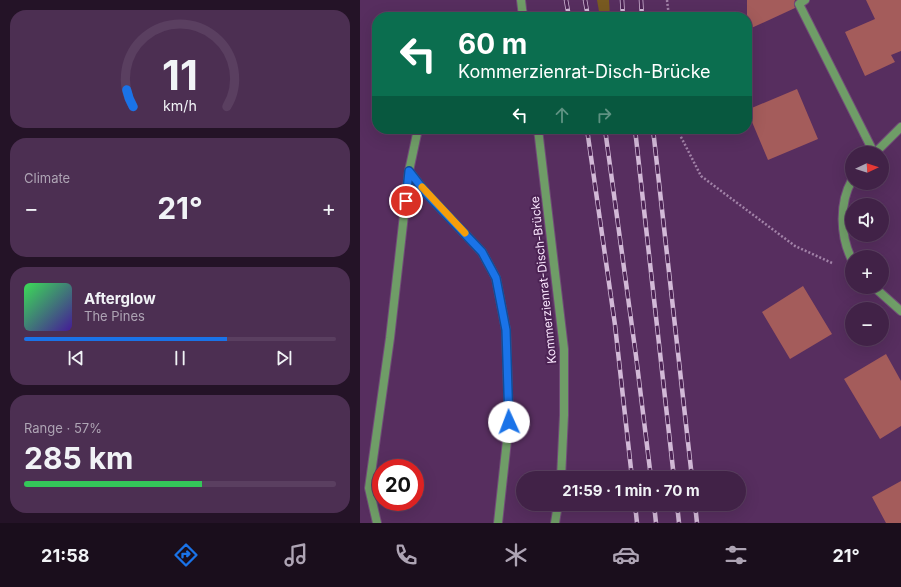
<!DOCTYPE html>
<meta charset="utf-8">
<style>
body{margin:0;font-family:Inter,sans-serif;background:#4c2f52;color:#f1f3f6;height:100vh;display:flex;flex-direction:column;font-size:15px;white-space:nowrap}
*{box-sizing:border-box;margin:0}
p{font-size:13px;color:#aea4b4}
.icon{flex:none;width:22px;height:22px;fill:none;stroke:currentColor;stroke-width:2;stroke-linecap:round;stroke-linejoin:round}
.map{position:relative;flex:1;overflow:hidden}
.sheet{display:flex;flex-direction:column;gap:10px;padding:10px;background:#241327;width:360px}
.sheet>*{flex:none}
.top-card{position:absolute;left:12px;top:12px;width:380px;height:122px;border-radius:16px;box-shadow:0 4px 16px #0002,0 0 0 1px #5a3f60;background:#0b6e4f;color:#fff;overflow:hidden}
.needle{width:26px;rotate:86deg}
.buttons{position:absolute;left:485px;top:146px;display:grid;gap:8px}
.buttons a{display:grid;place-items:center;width:44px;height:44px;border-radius:50%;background:#412247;box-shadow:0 4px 16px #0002,0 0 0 1px #5a3f60;font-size:20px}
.speed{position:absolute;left:12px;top:459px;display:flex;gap:8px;font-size:20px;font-weight:700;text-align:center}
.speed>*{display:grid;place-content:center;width:52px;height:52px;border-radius:50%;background:#412247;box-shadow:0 4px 16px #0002,0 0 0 1px #5a3f60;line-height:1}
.speed .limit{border:6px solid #d22;background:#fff;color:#111}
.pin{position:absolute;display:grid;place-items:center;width:34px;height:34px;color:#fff;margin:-17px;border:2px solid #fff;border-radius:50%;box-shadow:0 1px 4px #0007}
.me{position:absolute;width:44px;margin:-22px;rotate:358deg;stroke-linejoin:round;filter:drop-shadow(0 0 3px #0008)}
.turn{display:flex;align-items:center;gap:14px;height:84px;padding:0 20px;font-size:18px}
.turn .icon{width:52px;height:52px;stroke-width:2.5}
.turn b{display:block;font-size:28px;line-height:34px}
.lanes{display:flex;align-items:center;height:38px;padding:0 20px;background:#0003;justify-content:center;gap:20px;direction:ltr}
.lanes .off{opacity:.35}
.big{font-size:30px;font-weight:700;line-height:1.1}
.sheet .tile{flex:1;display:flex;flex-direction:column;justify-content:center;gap:6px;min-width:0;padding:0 14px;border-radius:16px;background:#4c2f52}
.sheet .dial{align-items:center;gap:0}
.dial svg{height:104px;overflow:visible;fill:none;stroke:#5a3f60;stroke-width:7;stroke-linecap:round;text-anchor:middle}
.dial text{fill:#f1f3f6;stroke:none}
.song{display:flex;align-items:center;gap:12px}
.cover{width:48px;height:48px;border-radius:6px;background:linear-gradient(135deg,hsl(130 70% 55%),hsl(260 70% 35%))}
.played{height:4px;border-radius:2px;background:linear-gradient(90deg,#1a73e8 65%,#5a3f60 65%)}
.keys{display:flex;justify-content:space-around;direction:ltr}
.heat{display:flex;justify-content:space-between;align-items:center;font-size:22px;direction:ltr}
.charge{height:6px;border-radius:3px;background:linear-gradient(90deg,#34c759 57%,#5a3f60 0)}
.trip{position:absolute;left:156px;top:471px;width:230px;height:40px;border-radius:20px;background:#412247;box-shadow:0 4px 16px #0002,0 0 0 1px #5a3f60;font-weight:700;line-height:40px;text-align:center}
.dock{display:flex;height:64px;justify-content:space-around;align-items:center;background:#1a0e1c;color:#aea4b4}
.dock .icon{width:28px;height:28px}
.dock .current{color:#1a73e8}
.dock b{font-size:18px;color:#f1f3f6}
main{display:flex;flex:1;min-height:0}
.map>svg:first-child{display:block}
</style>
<main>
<section class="sheet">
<div class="tile dial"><svg viewBox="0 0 100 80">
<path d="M14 69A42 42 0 1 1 86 69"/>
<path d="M14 69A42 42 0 0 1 9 56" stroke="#1a73e8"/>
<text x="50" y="56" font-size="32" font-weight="700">11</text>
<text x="50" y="72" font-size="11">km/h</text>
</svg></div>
<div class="tile"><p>Climate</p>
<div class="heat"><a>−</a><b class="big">21°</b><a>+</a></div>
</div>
<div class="tile">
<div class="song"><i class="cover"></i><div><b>Afterglow</b><p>The Pines</p></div></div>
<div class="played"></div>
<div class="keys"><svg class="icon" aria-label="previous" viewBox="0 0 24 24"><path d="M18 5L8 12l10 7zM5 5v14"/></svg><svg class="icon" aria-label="pause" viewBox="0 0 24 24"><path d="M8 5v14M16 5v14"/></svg><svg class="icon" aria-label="next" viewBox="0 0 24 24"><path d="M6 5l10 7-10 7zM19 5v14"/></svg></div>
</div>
<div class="tile"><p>Range · 57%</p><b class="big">285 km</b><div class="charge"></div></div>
</section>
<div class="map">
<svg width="541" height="523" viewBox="0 0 541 523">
<rect width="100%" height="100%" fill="#572e5f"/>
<path fill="#785a21" d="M 237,0 L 249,0 L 250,17 L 240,17 Z"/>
<path fill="#a45c5b" d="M 387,0 L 435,0 L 434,4 L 435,8 L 387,30 Z
M 506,0 L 541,0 L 541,51 L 531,55 L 535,62 L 505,76 L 485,32 L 515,19 Z
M 437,89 L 458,139 L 408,160 L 387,110 Z
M 443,286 L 472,334 L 430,359 L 402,312 Z
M 526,354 L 541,381 L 541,426 L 520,439 L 484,379 Z
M 541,481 L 541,523 L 526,523 L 512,497 Z"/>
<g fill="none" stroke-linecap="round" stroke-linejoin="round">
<g stroke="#714b78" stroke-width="10">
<path id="service" d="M 445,0 L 439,4 L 514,153
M 49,171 L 66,193 L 122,252 L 136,278 L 146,330 L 149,422 L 138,523
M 17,523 L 9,488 L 30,338 L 49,171 L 58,129"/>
</g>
<g stroke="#714b78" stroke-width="10">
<path id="minor" d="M 515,153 L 541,127
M 492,180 C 479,203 480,236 492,260
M 514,287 L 541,311"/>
</g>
<g stroke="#714b78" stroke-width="10">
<path id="tertiary" d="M 161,0 L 163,17
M 178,129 L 204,349 L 204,415 L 201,478
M 195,523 L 198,504"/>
</g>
<path stroke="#a283a8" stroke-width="2.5" stroke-dasharray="2 2" stroke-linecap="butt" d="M 307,0 L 309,17
M 320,129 L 320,135 L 341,176 L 435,246 L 472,263"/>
<use href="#service" stroke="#6f9d67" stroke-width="8"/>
<use href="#minor" stroke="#6f9d67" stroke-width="8"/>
<use href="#tertiary" stroke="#6f9d67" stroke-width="8"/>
<g stroke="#d2b9d7" stroke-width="4.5">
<path id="rail" d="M 206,0 L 209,17
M 225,0 L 228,17
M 262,0 L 263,17
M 281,0 L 282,17
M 227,129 L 255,325 L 272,478
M 245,129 L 276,356 L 291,478
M 275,129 L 314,478
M 293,129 L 332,478
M 275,504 L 277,523
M 294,504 L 296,523
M 317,504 L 319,523
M 335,504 L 337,523"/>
</g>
<use href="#rail" stroke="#4c2354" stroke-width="3" stroke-dasharray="9" stroke-linecap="butt"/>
</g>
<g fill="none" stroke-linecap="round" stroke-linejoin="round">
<g stroke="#114b97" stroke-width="10">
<path id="route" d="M 46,201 L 49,171 L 66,193 L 122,252 L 136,278 L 146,330 L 149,422"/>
</g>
<use href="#route" stroke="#1a73e8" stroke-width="7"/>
<path stroke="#f59e0b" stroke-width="7" d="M 62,187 L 105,233"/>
</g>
<g text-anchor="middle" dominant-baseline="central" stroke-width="4" stroke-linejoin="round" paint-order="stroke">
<g font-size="12" fill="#f9e5fd" stroke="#4c2354">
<text transform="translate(183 280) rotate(-96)">Kommerzienrat-Disch-Brücke</text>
</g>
</g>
</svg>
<div class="buttons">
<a><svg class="needle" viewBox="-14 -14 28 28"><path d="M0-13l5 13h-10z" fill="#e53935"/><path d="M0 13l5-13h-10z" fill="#aea4b4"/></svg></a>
<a><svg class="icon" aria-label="sound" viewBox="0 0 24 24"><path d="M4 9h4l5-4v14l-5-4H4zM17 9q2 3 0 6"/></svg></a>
<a>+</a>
<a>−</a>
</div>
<div class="speed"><div class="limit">20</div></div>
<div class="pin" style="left:46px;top:201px;background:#d93025"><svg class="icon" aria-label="arrive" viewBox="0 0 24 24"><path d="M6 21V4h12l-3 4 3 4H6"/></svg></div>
<svg class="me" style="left:149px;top:422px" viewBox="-20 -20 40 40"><circle r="19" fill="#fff"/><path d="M0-13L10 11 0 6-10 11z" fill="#1a73e8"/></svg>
<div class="trip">21:59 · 1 min · 70 m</div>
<div class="top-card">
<div class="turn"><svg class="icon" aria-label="left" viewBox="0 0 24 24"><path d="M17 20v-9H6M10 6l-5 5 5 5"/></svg><div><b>60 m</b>Kommerzienrat-Disch-Brücke</div></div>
<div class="lanes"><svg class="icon" aria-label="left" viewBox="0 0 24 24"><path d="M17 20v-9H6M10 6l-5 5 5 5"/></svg><svg class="icon off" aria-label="ahead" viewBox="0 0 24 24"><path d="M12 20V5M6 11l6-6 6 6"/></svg><svg class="icon off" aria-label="right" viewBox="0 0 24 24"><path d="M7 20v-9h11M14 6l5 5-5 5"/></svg></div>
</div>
</div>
</main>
<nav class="dock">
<b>21:58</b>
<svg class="icon current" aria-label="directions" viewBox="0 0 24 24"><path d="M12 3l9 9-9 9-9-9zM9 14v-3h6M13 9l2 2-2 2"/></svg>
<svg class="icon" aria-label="music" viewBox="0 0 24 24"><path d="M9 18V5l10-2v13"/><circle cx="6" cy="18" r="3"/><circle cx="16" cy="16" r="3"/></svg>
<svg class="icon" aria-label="phone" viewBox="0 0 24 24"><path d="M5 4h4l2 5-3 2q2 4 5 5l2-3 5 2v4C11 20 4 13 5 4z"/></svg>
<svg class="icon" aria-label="climate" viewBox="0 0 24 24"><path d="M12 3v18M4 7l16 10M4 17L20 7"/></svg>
<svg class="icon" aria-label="car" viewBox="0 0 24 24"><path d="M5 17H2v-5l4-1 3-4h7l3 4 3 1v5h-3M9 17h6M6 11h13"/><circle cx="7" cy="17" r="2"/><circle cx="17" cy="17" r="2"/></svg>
<svg class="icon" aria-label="filters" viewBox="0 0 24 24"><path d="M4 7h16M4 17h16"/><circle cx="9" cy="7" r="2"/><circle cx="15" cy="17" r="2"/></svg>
<b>21°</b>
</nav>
